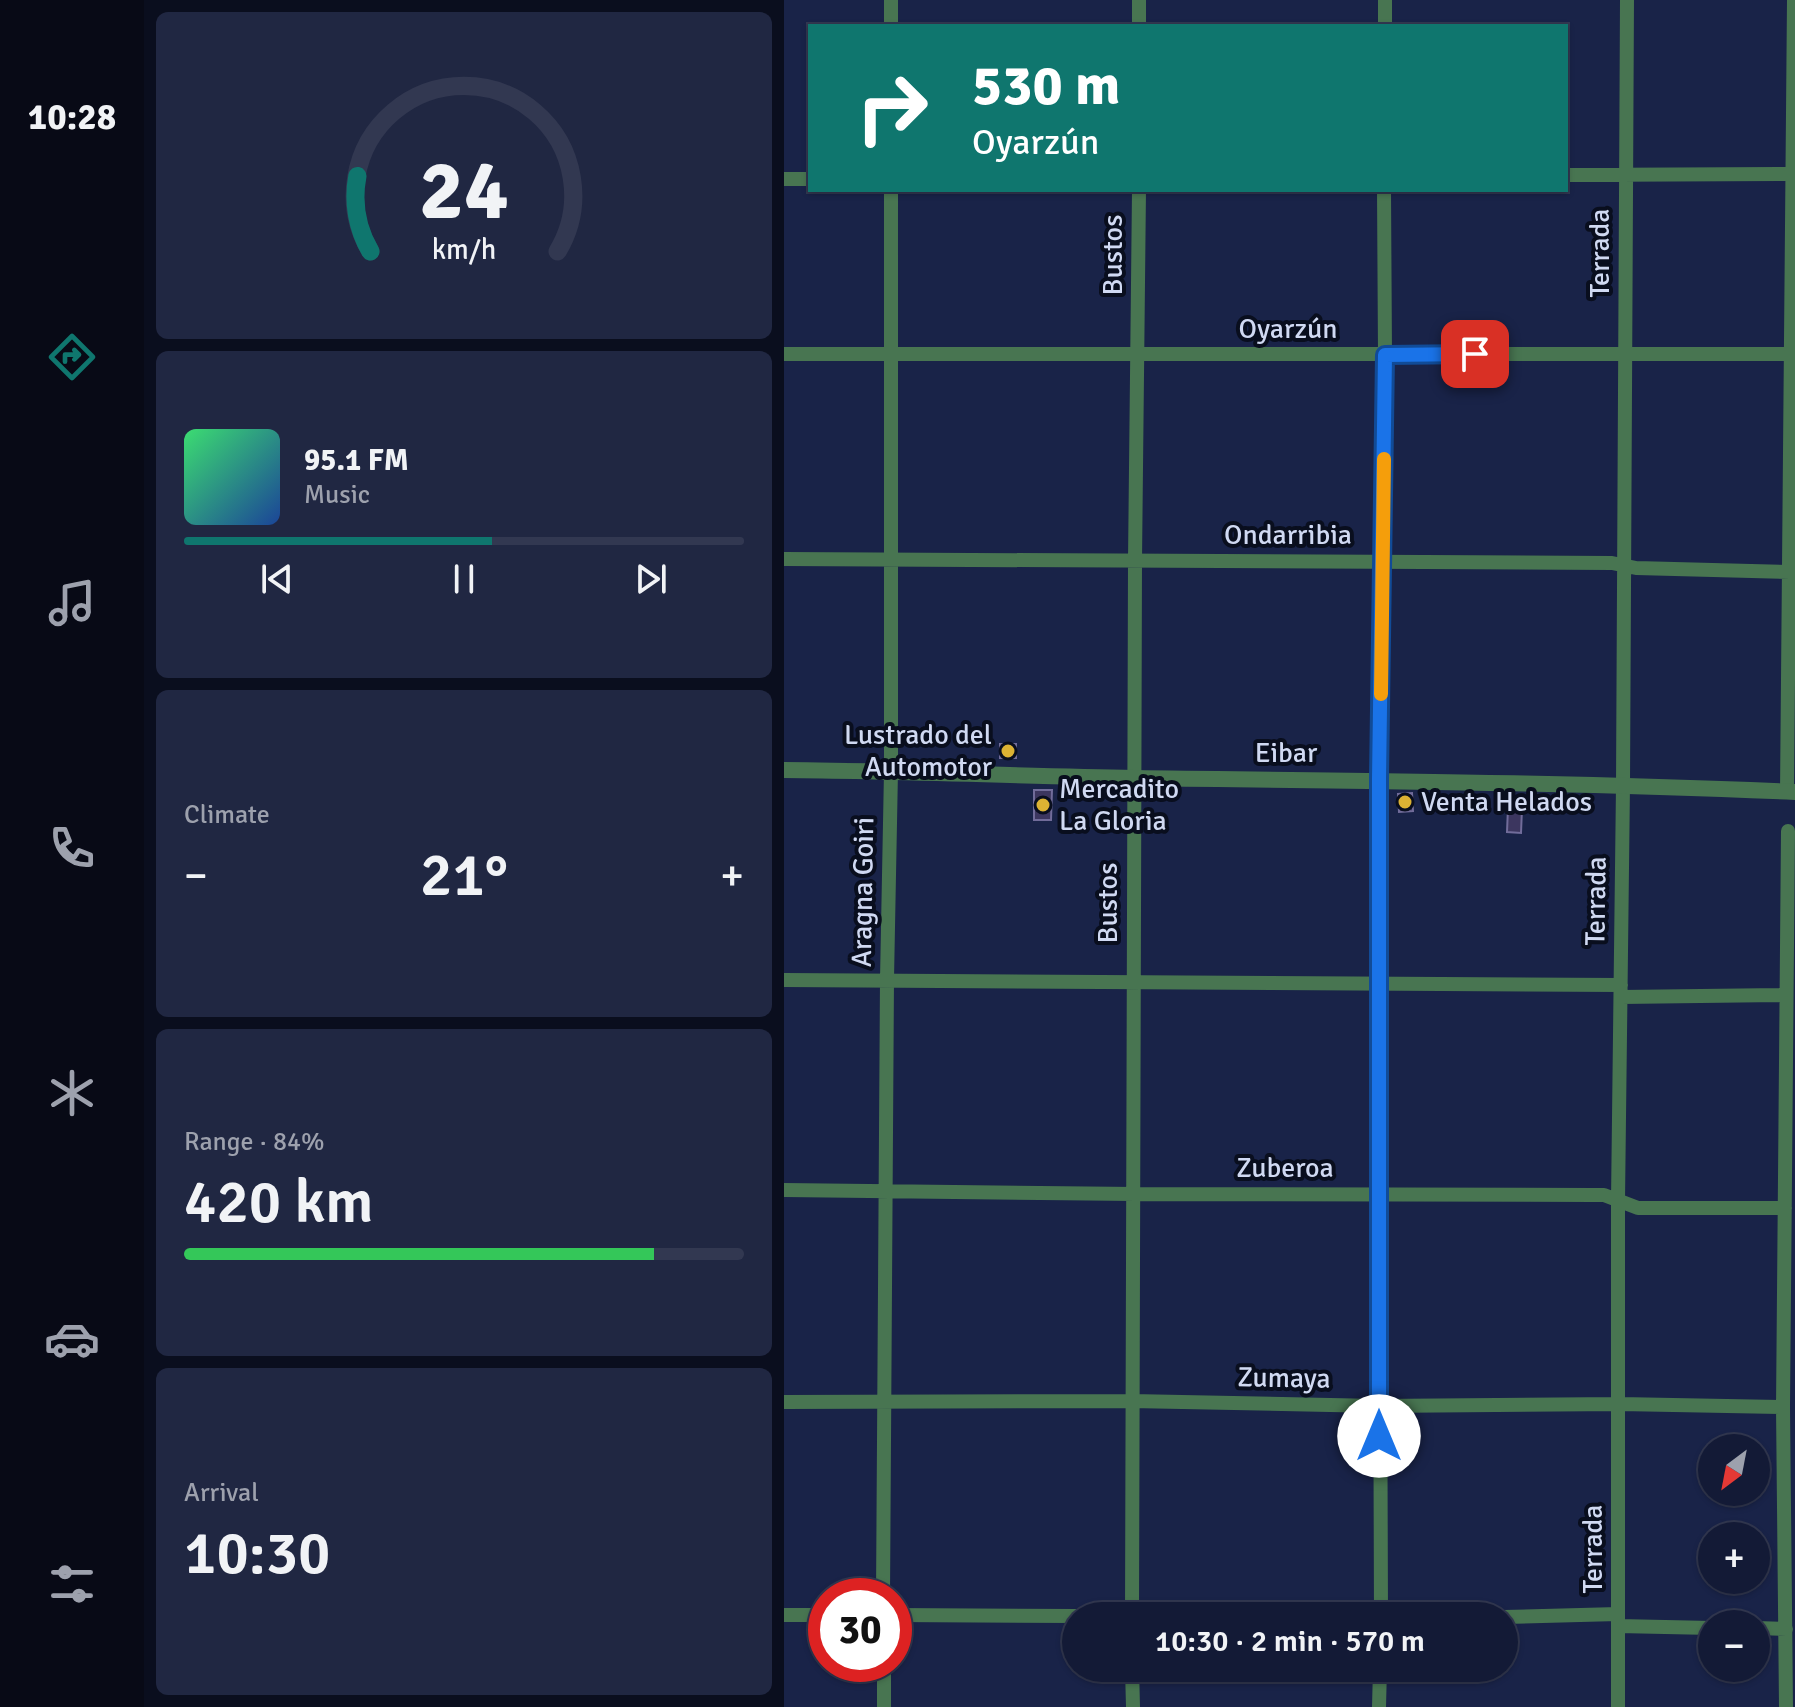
<!DOCTYPE html>
<meta charset="utf-8">
<style>
body{margin:0;font-family:Signika,sans-serif;background:#202742;color:#f1f3f6;height:100vh;display:flex;flex-direction:column;font-size:30px;white-space:nowrap}
*{box-sizing:border-box;margin:0}
p{font-size:26px;color:#9da1ad}
.icon{flex:none;width:44px;height:44px;fill:none;stroke:currentColor;stroke-width:2;stroke-linecap:round;stroke-linejoin:round}
.map{position:relative;flex:1;overflow:hidden}
.details{display:flex;flex-direction:column;gap:12px;padding:12px;background:#0a0e1e;width:640px}
.details>*{flex:none}
.banner{position:absolute;left:24px;top:24px;width:760px;height:168px;border-radius:0px;box-shadow:0 2px 6px #0004,0 0 0 2px #323851;background:#0f766e;color:#fff;overflow:hidden}
.needle{width:52px;rotate:212deg}
.fabs{position:absolute;left:914px;top:1434px;display:grid;gap:16px}
.fabs a{display:grid;place-items:center;width:72px;height:72px;border-radius:50%;background:#131a36;box-shadow:0 2px 6px #0004,0 0 0 2px #323851;font-size:40px}
.speed{position:absolute;left:24px;top:1578px;display:flex;gap:16px;font-size:40px;font-weight:700;text-align:center}
.speed>*{display:grid;place-content:center;width:104px;height:104px;border-radius:50%;background:#131a36;box-shadow:0 2px 6px #0004,0 0 0 2px #323851;line-height:1}
.speed .limit{border:12px solid #d22;background:#fff;color:#111}
.pin{position:absolute;display:grid;place-items:center;width:68px;height:68px;color:#fff;margin:-34px;border-radius:16px;box-shadow:0 4px 12px #0006}
.me{position:absolute;width:88px;margin:-44px;rotate:0deg;stroke-linejoin:round;filter:drop-shadow(0 0 6px #0008)}
.turn{display:flex;align-items:center;gap:28px;height:168px;padding:0 32px;font-size:36px}
.turn .icon{width:104px;height:104px;stroke-width:2.5}
.turn b{display:block;font-size:56px;line-height:68px}
.big{font-size:60px;font-weight:600;line-height:1.1}
.details .card{flex:1;display:flex;flex-direction:column;justify-content:center;gap:12px;min-width:0;padding:0 28px;border-radius:12px;background:#202742}
.details .dial{align-items:center;gap:0}
.dial svg{height:208px;overflow:visible;fill:none;stroke:#323851;stroke-width:7;stroke-linecap:round;text-anchor:middle}
.dial text{fill:#f1f3f6;stroke:none}
.song{display:flex;align-items:center;gap:24px}
.cover{width:96px;height:96px;border-radius:12px;background:linear-gradient(135deg,hsl(140 70% 55%),hsl(220 70% 35%))}
.played{height:8px;border-radius:4px;background:linear-gradient(90deg,#0f766e 55%,#323851 55%)}
.keys{display:flex;justify-content:space-around;direction:ltr}
.heat{display:flex;justify-content:space-between;align-items:center;font-size:44px;direction:ltr}
.charge{height:12px;border-radius:6px;background:linear-gradient(90deg,#34c759 84%,#323851 0)}
.trip{position:absolute;left:278px;top:1602px;width:456px;height:80px;border-radius:40px;background:#131a36;box-shadow:0 2px 6px #0004,0 0 0 2px #323851;font-weight:600;line-height:80px;text-align:center}
main{display:flex;flex:1;min-height:0}
.dock{display:flex;flex-direction:column;width:144px;justify-content:space-around;align-items:center;background:#080a16;color:#9da1ad}
.dock .icon{width:56px;height:56px}
.dock .selected{color:#0f766e}
.dock b{font-size:36px;color:#f1f3f6}
.map>svg:first-child{display:block}
</style>
<main>
<nav class="dock">
<b>10:28</b>
<svg class="icon selected" aria-label="directions" viewBox="0 0 24 24"><path d="M12 3l9 9-9 9-9-9zM9 14v-3h6M13 9l2 2-2 2"/></svg>
<svg class="icon" aria-label="music" viewBox="0 0 24 24"><path d="M9 18V5l10-2v13"/><circle cx="6" cy="18" r="3"/><circle cx="16" cy="16" r="3"/></svg>
<svg class="icon" aria-label="phone" viewBox="0 0 24 24"><path d="M5 4h4l2 5-3 2q2 4 5 5l2-3 5 2v4C11 20 4 13 5 4z"/></svg>
<svg class="icon" aria-label="climate" viewBox="0 0 24 24"><path d="M12 3v18M4 7l16 10M4 17L20 7"/></svg>
<svg class="icon" aria-label="car" viewBox="0 0 24 24"><path d="M5 17H2v-5l4-1 3-4h7l3 4 3 1v5h-3M9 17h6M6 11h13"/><circle cx="7" cy="17" r="2"/><circle cx="17" cy="17" r="2"/></svg>
<svg class="icon" aria-label="filters" viewBox="0 0 24 24"><path d="M4 7h16M4 17h16"/><circle cx="9" cy="7" r="2"/><circle cx="15" cy="17" r="2"/></svg>
</nav>
<section class="details">
<div class="card dial"><svg viewBox="0 0 100 80">
<path d="M14 69A42 42 0 1 1 86 69"/>
<path d="M14 69A42 42 0 0 1 9 40" stroke="#0f766e"/>
<text x="50" y="56" font-size="32" font-weight="700">24</text>
<text x="50" y="72" font-size="11">km/h</text>
</svg></div>
<div class="card">
<div class="song"><i class="cover"></i><div><b>95.1 FM</b><p>Music</p></div></div>
<div class="played"></div>
<div class="keys"><svg class="icon" aria-label="previous" viewBox="0 0 24 24"><path d="M18 5L8 12l10 7zM5 5v14"/></svg><svg class="icon" aria-label="pause" viewBox="0 0 24 24"><path d="M8 5v14M16 5v14"/></svg><svg class="icon" aria-label="next" viewBox="0 0 24 24"><path d="M6 5l10 7-10 7zM19 5v14"/></svg></div>
</div>
<div class="card"><p>Climate</p>
<div class="heat"><a>−</a><b class="big">21°</b><a>+</a></div>
</div>
<div class="card"><p>Range · 84%</p><b class="big">420 km</b><div class="charge"></div></div>
<div class="card"><p>Arrival</p><b class="big">10:30</b></div>
</section>
<div class="map">
<svg width="1011" height="1707" viewBox="0 0 1011 1707">
<rect width="100%" height="100%" fill="#192348"/>
<path fill="#3c365f" stroke="#716c9a" stroke-width="2" d="M 216,744 L 232,744 L 232,758 L 216,758 Z
M 250,790 L 268,790 L 267,820 L 250,820 Z
M 628,793 L 629,811 L 615,812 L 614,794 Z
M 724,807 L 738,808 L 737,833 L 723,832 Z"/>
<g fill="none" stroke-linecap="round" stroke-linejoin="round">
<path stroke="#487551" stroke-width="14" d="M 107,26 L 107,0
M 355,26 L 355,0
M 601,26 L 601,0
M 782,175 L 1010,174
M 0,179 L 26,179
M 0,354 L 1008,354
M 0,559 L 828,563 L 852,568 L 1006,572
M 1003,792 L 1010,0
M 0,980 L 837,985
M 837,997 L 1002,995
M 0,1190 L 351,1194 L 810,1195 L 820,1195 L 854,1208 L 1001,1208
M 0,1402 L 347,1401 L 594,1406 L 836,1404 L 999,1407
M 99,1596 L 103,979 L 107,771 L 107,190
M 0,1615 L 42,1615
M 110,1615 L 292,1616
M 348,1616 L 351,561 L 355,190
M 597,1616 L 595,985 L 601,355 L 600,190
M 720,1617 L 834,1614
M 834,1626 L 928,1628
M 972,1628 L 1002,1629
M 100,1664 L 100,1707
M 348,1668 L 349,1707
M 595,1707 L 596,1668
M 834,1707 L 834,1201 L 839,785 L 843,0
M 1002,1707 L 999,1407 L 1004,831"/>
<path stroke="#487551" stroke-width="16" d="M 0,770 C 117,771 234,776 351,778 C 571,781 791,782 1011,792"/>
</g>
<g fill="none" stroke-linecap="round" stroke-linejoin="round">
<g stroke="#114b97" stroke-width="20">
<path id="route" d="M 595,1436 L 595,779 L 601,355 L 691,354"/>
</g>
<use href="#route" stroke="#1a73e8" stroke-width="14"/>
<path stroke="#f59e0b" stroke-width="14" d="M 597,694 L 600,459"/>
</g>
<g fill="#dcb233" stroke="#090e1e" stroke-width="3">
<circle cx="224" cy="751" r="8"/>
<circle cx="621" cy="802" r="8"/>
<circle cx="259" cy="805" r="8"/>
</g>
<g text-anchor="middle" dominant-baseline="central" stroke-width="8" stroke-linejoin="round" paint-order="stroke">
<g font-size="28" fill="#d0d9f2" stroke="#090e1e">
<text transform="translate(816 253) rotate(-90)">Terrada</text>
<text transform="translate(329 255) rotate(-90)">Bustos</text>
<text x="504" y="329">Oyarzún</text>
<text x="504" y="535">Ondarribia</text>
<text x="502" y="753">Eibar</text>
<text transform="translate(79 892) rotate(-89)">Aragna Goiri</text>
<text transform="translate(812 901) rotate(-89)">Terrada</text>
<text transform="translate(324 903) rotate(-90)">Bustos</text>
<text x="501" y="1168">Zuberoa</text>
<text transform="translate(500 1378) rotate(1)">Zumaya</text>
<text transform="translate(809 1549) rotate(-90)">Terrada</text>
</g>
<g font-size="28" fill="#d0d9f2" stroke="#090e1e" text-anchor="start">
<text x="208" y="735" text-anchor="end">Lustrado del<tspan x="208" dy="32">Automotor</tspan></text>
<text x="275" y="789">Mercadito<tspan x="275" dy="32">La Gloria</tspan></text>
<text x="637" y="802">Venta Helados</text>
</g>
</g>
</svg>
<div class="fabs">
<a><svg class="needle" viewBox="-14 -14 28 28"><path d="M0-13l5 13h-10z" fill="#e53935"/><path d="M0 13l5-13h-10z" fill="#9da1ad"/></svg></a>
<a>+</a>
<a>−</a>
</div>
<div class="speed"><div class="limit">30</div></div>
<div class="pin" style="left:691px;top:354px;background:#d93025"><svg class="icon" aria-label="arrive" viewBox="0 0 24 24"><path d="M6 21V4h12l-3 4 3 4H6"/></svg></div>
<svg class="me" style="left:595px;top:1436px" viewBox="-20 -20 40 40"><circle r="19" fill="#fff"/><path d="M0-13L10 11 0 6-10 11z" fill="#1a73e8"/></svg>
<div class="trip">10:30 · 2 min · 570 m</div>
<div class="banner">
<div class="turn"><svg class="icon" aria-label="right" viewBox="0 0 24 24"><path d="M7 20v-9h11M14 6l5 5-5 5"/></svg><div><b>530 m</b>Oyarzún</div></div>
</div>
</div>
</main>
